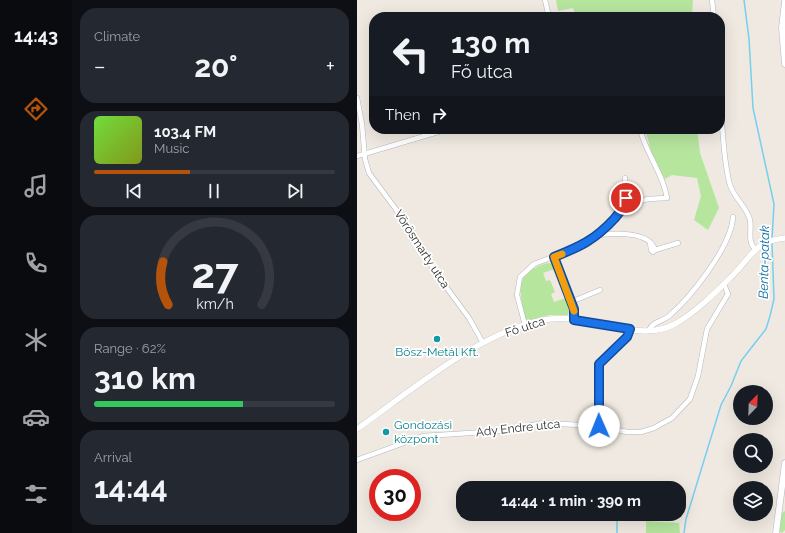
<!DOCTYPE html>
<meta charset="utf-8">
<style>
body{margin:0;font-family:Raleway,sans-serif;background:#242831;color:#f1f3f6;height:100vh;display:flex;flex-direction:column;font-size:15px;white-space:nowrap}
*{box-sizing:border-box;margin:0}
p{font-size:13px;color:#9ea1a6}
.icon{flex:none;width:22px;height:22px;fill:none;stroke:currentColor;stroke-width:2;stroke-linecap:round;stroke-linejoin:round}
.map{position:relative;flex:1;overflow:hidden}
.details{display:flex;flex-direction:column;gap:8px;padding:8px;background:#0d0f14;width:285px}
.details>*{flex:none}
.guide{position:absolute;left:12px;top:12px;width:356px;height:122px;border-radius:16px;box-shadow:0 4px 16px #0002;background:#171b24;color:#f1f3f6;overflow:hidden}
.needle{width:26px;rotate:23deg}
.buttons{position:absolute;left:376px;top:385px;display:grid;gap:8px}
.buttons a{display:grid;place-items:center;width:40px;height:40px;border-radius:50%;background:#171b24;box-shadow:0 4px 16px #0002;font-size:20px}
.speed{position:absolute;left:12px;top:469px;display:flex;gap:8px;font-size:20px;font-weight:700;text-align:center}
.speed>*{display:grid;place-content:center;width:52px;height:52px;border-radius:50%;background:#171b24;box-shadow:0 4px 16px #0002;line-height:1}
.speed .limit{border:6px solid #d22;background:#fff;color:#111}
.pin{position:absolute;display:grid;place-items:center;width:34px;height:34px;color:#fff;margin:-17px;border:2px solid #fff;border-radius:50%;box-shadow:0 1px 4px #0007}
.me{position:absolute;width:44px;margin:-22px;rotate:359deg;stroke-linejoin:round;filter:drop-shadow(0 0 3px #0008)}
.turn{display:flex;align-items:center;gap:14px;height:84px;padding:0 16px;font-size:18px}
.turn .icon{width:52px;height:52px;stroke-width:2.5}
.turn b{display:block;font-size:28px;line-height:34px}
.then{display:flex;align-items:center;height:38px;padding:0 16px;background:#0003;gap:8px;font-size:15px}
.big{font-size:30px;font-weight:700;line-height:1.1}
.details .tile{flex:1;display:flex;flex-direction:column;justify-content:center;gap:6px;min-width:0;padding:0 14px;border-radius:16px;background:#242831}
.details .dial{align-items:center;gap:0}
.dial svg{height:104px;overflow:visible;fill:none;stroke:#363941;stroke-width:7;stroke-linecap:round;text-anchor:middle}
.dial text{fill:#f1f3f6;stroke:none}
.song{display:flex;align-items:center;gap:12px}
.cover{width:48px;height:48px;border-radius:6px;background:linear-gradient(135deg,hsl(100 70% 55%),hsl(70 70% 35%))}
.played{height:4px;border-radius:2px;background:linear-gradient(90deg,#b45309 40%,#363941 40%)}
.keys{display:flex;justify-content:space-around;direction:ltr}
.heat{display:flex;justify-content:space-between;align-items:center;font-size:22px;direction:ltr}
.charge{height:6px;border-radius:3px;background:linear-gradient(90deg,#34c759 62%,#363941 0)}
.trip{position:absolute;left:99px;top:481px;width:230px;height:40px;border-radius:16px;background:#171b24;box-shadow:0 4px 16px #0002;font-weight:700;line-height:40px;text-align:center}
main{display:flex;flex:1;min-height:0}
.tab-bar{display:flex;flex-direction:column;width:72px;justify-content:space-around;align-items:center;background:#090b0e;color:#9ea1a6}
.tab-bar .icon{width:28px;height:28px}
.tab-bar .on{color:#b45309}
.tab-bar b{font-size:18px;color:#f1f3f6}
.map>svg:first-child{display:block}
</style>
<main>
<nav class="tab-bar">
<b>14:43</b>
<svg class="icon on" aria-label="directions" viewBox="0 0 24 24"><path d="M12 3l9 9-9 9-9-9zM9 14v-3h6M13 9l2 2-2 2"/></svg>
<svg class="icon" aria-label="music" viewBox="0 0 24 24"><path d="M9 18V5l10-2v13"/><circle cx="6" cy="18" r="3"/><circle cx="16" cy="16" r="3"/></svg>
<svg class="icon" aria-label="phone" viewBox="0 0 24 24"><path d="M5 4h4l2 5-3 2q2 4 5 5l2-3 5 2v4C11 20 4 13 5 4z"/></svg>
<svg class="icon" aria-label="climate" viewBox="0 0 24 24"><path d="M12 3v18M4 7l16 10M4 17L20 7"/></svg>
<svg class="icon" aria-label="car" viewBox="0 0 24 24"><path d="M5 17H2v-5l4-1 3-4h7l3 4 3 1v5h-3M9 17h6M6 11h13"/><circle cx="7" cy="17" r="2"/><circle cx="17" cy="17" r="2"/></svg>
<svg class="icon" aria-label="filters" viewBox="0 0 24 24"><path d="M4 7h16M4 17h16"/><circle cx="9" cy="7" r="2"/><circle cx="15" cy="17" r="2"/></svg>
</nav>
<section class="details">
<div class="tile"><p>Climate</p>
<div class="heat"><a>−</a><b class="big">20°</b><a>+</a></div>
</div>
<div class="tile">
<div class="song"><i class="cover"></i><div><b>103.4 FM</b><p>Music</p></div></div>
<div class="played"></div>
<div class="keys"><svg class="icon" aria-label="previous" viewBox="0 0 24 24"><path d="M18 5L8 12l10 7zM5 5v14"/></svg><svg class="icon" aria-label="pause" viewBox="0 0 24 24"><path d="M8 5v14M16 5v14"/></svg><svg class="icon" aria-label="next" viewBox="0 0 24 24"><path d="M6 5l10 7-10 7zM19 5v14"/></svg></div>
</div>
<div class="tile dial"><svg viewBox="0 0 100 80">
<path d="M14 69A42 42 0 1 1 86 69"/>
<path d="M14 69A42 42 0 0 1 10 36" stroke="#b45309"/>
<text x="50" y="56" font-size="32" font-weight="700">27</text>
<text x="50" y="72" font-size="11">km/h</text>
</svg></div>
<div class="tile"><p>Range · 62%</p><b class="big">310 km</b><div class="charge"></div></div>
<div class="tile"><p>Arrival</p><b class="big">14:44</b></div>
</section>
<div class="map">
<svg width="428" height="533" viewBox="0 0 428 533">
<rect width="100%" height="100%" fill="#efe9e1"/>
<path fill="#b6e59e" d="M 199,0 L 336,0 L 335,17 L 219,17 L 216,8 L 201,11 Z
M 288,129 L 340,129 L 343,153 L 362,208 L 351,230 L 337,220 L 344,196 L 340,178 L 315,175 L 308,179 L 296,158 Z
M 190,263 L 196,264 L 198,269 L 186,273 L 189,281 L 193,280 L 198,292 L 194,294 L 197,302 L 209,298 L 213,307 L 211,315 L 192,315 L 170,321 L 168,318 C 162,289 157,273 190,263 Z
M 428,511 L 428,530 L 425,533 L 422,531 L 425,513 Z
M 289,521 L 322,523 L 323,533 L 289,533 Z"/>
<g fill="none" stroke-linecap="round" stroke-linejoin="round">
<path stroke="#75cff0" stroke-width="1.5" d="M 387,0 L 392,39 L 396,108 L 417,204 L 415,239
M 260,533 L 260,514
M 327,533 L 329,519 L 364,405 L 374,386 L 384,361 L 409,329 L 413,316 L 417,299 L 415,243"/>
<g stroke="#b4b7c1" stroke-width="5.5">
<path id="minor" d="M 188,0 L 192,17
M 355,0 L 357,17
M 0,98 L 5,124 L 8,159 L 12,173 L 38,208 L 81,276 L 112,318 L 126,343
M 363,109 C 367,134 366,160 373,185 C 377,198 390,207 393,220 C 395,230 390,241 398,249
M 0,156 L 91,129
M 267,205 L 291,199 L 310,198 C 306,173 289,154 283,129
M 241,235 C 257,233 293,231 298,250 L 321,243
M 293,242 L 294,250 L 296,252 L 298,250
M 197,257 L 217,309 L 217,320
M 214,302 L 243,290
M 168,325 L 160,295 L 163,277 L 177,264 L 217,249 L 241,235 L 267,205 L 269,194 L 268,178
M 292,330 C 296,321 305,322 312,316 C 334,297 374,247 376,217
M 242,426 L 242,364 L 270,337 L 273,329
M 0,460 L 66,436 L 144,431 L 186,423 L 242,426 L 270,432 L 284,432 L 297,428 L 315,418 L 333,399 L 341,376 L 350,329 L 371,294 L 367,284"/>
</g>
<g stroke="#b4b7c1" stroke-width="6">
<path id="tertiary" d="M 0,429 C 51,393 130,326 193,319 C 231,314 283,344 318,324 C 339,312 357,294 374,277 C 394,258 397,241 428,238"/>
</g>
<g stroke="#b4b7c1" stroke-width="7">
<path id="secondary" d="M 428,2 L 425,28 L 428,64
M 419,533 L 428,463"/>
</g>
<use href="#minor" stroke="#fff" stroke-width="4.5"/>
<use href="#tertiary" stroke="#fff" stroke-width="5.5"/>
<use href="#secondary" stroke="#fff" stroke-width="6"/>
</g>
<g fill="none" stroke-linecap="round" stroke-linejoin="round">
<g stroke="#114b97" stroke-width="10">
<path id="route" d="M 242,426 L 242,364 L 270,337 L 273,329 L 217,320 L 217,309 L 197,257 C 222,247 238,240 257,219 C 262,213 268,207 269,198"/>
</g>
<use href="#route" stroke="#1a73e8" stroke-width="7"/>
<path stroke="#f59e0b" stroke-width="7" d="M 205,254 L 197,257 L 217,311"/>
</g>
<g fill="#0f9aa8" stroke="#fff" stroke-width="1.5">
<circle cx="80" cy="339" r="4"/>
<circle cx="29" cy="432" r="4"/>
</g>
<g text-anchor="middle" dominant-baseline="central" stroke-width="3.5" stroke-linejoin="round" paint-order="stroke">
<g font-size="12" fill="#2e2e2e" stroke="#fff">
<text transform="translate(65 249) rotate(57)">Vörösmarty utca</text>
<text transform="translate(168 327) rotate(-18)">Fő utca</text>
<text transform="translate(161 428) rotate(-6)">Ady Endre utca</text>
</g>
<g font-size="12" fill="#0d838f" stroke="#fff">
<text x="80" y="352">Bösz-Metál Kft.</text>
<text x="37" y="425" text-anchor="start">Gondozási<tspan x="37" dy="14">központ</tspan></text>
</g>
<g font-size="13" font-style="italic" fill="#0d6fa3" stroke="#fff">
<text transform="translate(407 262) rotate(-89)">Benta-patak</text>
</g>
</g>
</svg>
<div class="buttons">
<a><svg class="needle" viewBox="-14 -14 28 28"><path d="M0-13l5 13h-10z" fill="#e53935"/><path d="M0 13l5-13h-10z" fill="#9ea1a6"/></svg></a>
<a><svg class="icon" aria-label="search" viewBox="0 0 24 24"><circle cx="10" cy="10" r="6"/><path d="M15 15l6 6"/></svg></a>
<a><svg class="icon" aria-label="layers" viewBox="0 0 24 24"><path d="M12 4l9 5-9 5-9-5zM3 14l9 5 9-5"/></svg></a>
</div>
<div class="speed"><div class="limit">30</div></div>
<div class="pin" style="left:269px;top:198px;background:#d93025"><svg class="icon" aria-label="arrive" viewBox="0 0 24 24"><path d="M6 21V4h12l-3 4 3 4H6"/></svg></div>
<svg class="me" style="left:242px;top:426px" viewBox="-20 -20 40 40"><circle r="19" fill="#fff"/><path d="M0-13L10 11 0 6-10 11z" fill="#1a73e8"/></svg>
<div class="trip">14:44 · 1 min · 390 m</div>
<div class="guide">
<div class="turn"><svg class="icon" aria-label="left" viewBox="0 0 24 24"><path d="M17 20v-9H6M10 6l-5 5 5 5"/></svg><div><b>130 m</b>Fő utca</div></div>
<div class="then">Then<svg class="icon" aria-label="right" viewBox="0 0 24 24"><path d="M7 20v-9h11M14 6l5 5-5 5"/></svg></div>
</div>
</div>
</main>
